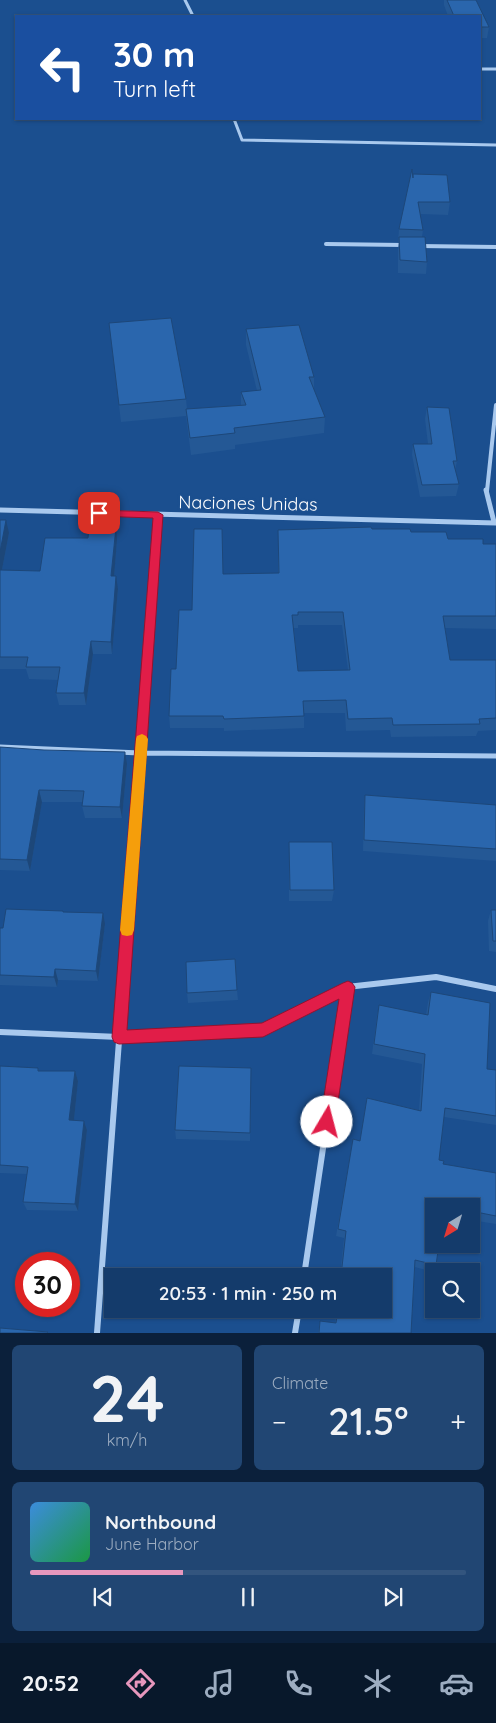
<!DOCTYPE html>
<meta charset="utf-8">
<style>
body{margin:0;font-family:Quicksand,sans-serif;background:#214673;color:#f1f3f6;height:100vh;display:flex;flex-direction:column;font-size:19px;white-space:nowrap}
*{box-sizing:border-box;margin:0}
p{font-size:16px;color:#9dadc1}
.icon{flex:none;width:28px;height:28px;fill:none;stroke:currentColor;stroke-width:2;stroke-linecap:round;stroke-linejoin:round}
.map{position:relative;height:1333px;overflow:hidden}
.side{display:flex;flex-direction:column;gap:12px;padding:12px;background:#0b203b;flex:1}
.side>*{flex:none}
.banner{position:absolute;left:15px;top:15px;width:466px;height:105px;border-radius:0px;box-shadow:0 1px 4px #0004,0 0 0 1px #33557e;background:#1a4fa0;color:#fff;overflow:hidden}
.needle{width:32px;rotate:218deg}
.tools{position:absolute;left:425px;top:1198px;display:grid;gap:10px}
.tools a{display:grid;place-items:center;width:55px;height:55px;border-radius:0px;background:#143b6b;box-shadow:0 1px 4px #0004,0 0 0 1px #33557e;font-size:25px}
.speed{position:absolute;left:15px;top:1252px;display:flex;gap:10px;font-size:25px;font-weight:700;text-align:center}
.speed>*{display:grid;place-content:center;width:65px;height:65px;border-radius:50%;background:#143b6b;box-shadow:0 1px 4px #0004,0 0 0 1px #33557e;line-height:1}
.speed .limit{border:8px solid #d22;background:#fff;color:#111}
.pin{position:absolute;display:grid;place-items:center;width:42px;height:42px;color:#fff;margin:-21px;border-radius:10px;box-shadow:0 2px 8px #0006}
.me{position:absolute;width:55px;margin:-28px;rotate:8deg;stroke-linejoin:round;filter:drop-shadow(0 0 4px #0008)}
.turn{display:flex;align-items:center;gap:18px;height:105px;padding:0 15px;font-size:22px}
.turn .icon{width:65px;height:65px;stroke-width:2.5}
.turn b{display:block;font-size:35px;line-height:42px}
.big{font-size:38px;font-weight:600;line-height:1.1}
.side .card{flex:1;display:flex;flex-direction:column;justify-content:center;gap:8px;min-width:0;padding:0 18px;border-radius:8px;background:#214673}
.side .dial{align-items:center;gap:0}
.dial b{font-size:65px;line-height:1}
.song{display:flex;align-items:center;gap:15px}
.cover{width:60px;height:60px;border-radius:8px;background:linear-gradient(135deg,hsl(210 70% 55%),hsl(140 70% 35%))}
.played{height:5px;border-radius:2px;background:linear-gradient(90deg,#e797bd 35%,#33557e 35%)}
.keys{display:flex;justify-content:space-around;direction:ltr}
.heat{display:flex;justify-content:space-between;align-items:center;font-size:28px;direction:ltr}
.side .tiles{flex:1;display:grid;gap:12px;grid-template-columns:1fr 1fr}
.card:last-child{grid-column:span 2}
.trip{position:absolute;left:104px;top:1268px;width:288px;height:50px;border-radius:0px;background:#143b6b;box-shadow:0 1px 4px #0004,0 0 0 1px #33557e;font-weight:600;line-height:50px;text-align:center}
.tab-bar{display:flex;height:80px;justify-content:space-around;align-items:center;background:#08182b;color:#9dadc1}
.tab-bar .icon{width:35px;height:35px}
.tab-bar .active{color:#e797bd}
.tab-bar b{font-size:22px;color:#f1f3f6}
.map>svg:first-child{display:block}
</style>
<div class="map">
<svg width="496" height="1333" viewBox="0 0 496 1333">
<rect width="100%" height="100%" fill="#1b4f8f"/>
<g fill="none" stroke-linecap="round" stroke-linejoin="round">
<path stroke="#a9c9ee" stroke-width="3" d="M 185,0 L 193,16
M 480,69 L 496,69
M 234,119 L 242,140 L 496,145"/>
<path stroke="#a9c9ee" stroke-width="4" d="M 326,244 L 403,245
M 419,246 L 496,247
M 487,491 L 496,405"/>
<path stroke="#a9c9ee" stroke-width="5" d="M 486,490 L 494,522
M 0,510 L 496,523
M 0,747 L 140,753 L 496,756
M 133,856 L 158,515"/>
<path stroke="#a9c9ee" stroke-width="6" d="M 0,1032 L 119,1037 L 263,1030 L 347,987 L 436,977 L 496,989
M 304,1276 L 347,987
M 97,1333 L 133,855
M 295,1333 L 299,1309"/>
</g>
<path fill="#245895" fill-rule="evenodd" d="M 444,0 L 476,0 L 489,27 L 487,38 L 480,38 L 480,16 L 448,16 L 444,5 Z
M 413,175 L 450,202 L 448,215 L 420,214 L 423,230 L 422,237 L 427,262 L 426,274 L 398,273 L 398,249 L 399,242 L 398,242 L 399,229 Z
M 246,329 L 314,377 L 314,390 L 325,417 L 324,433 L 235,445 L 235,449 L 191,455 L 186,416 L 121,422 L 111,340 L 186,399 L 187,409 L 241,405 L 241,392 L 257,391 L 246,345 Z
M 427,407 L 457,461 L 455,470 L 459,484 L 456,496 L 420,497 L 412,455 L 413,444 L 428,444 L 425,419 Z
M 0,520 L 9,533 L 2,570 L 40,571 L 117,540 L 114,576 L 118,589 L 112,654 L 93,654 L 86,705 L 59,705 L 56,693 L 58,680 L 29,679 L 26,669 L 0,669 Z
M 372,529 L 411,532 L 448,539 L 483,544 L 496,544 L 496,629 L 445,628 L 450,660 L 496,660 L 496,730 L 478,731 L 476,736 L 391,737 L 390,730 L 346,731 L 345,713 L 304,713 L 304,728 L 224,731 L 224,728 L 170,728 L 169,716 L 176,669 L 192,610 L 223,574 L 278,573 L 278,530 ZM 298,625 L 342,625 L 348,670 L 298,671 L 294,628 L 298,628 Z
M 0,747 L 127,764 L 122,818 L 85,818 L 82,806 L 83,802 L 42,802 L 30,871 L 0,870 Z
M 365,795 L 496,805 L 496,861 L 363,851 L 364,807 Z
M 289,842 L 334,890 L 332,901 L 289,901 Z
M 491,910 L 496,910 L 496,952 L 489,951 L 488,921 Z
M 64,912 L 105,924 L 98,981 L 58,980 L 57,987 L 0,985 L 0,928 L 3,928 Z
M 237,990 L 238,1000 L 188,1003 L 187,993 Z
M 431,992 L 487,1069 L 496,1070 L 496,1125 L 444,1117 L 439,1160 L 443,1164 L 496,1173 L 496,1224 L 471,1220 L 471,1206 L 434,1206 L 436,1265 L 433,1272 L 415,1267 L 411,1333 L 412,1333 L 318,1333 L 320,1321 L 335,1323 L 337,1309 L 382,1309 L 382,1276 L 340,1276 L 344,1238 L 336,1236 L 353,1139 L 360,1141 L 367,1098 L 419,1110 L 422,1064 L 372,1054 L 377,1015 L 379,1005 L 426,1015 L 428,1002 Z
M 0,1066 L 38,1068 L 39,1071 L 75,1071 L 78,1081 L 74,1120 L 84,1121 L 87,1130 L 78,1211 L 27,1210 L 23,1202 L 27,1174 L 0,1173 Z
M 251,1068 L 250,1141 L 176,1139 L 175,1130 Z"/>
<path fill="#1d4779" d="M 6,520 L 9,533 L 0,580 L 0,552 Z
M 116,527 L 117,540 L 113,589 L 111,576 Z
M 116,576 L 118,589 L 112,654 L 111,642 Z
M 91,641 L 93,654 L 86,705 L 84,693 Z
M 125,752 L 127,764 L 122,818 L 120,807 Z
M 39,790 L 42,802 L 30,871 L 27,860 Z
M 103,913 L 105,924 L 98,981 L 96,971 Z
M 55,969 L 58,980 L 57,987 L 54,977 Z
M 75,1071 L 78,1081 L 73,1129 L 69,1120 Z
M 84,1121 L 87,1130 L 78,1211 L 75,1204 Z"/>
<path fill="#2a66ad" stroke="#1d4779" fill-rule="evenodd" d="M 447,0 L 476,0 L 489,27 L 480,27 L 480,16 L 454,16 Z
M 412,169 L 413,178 L 413,174 L 447,175 L 450,202 L 418,202 L 423,230 L 399,229 Z
M 399,237 L 425,237 L 427,262 L 400,260 Z
M 171,318 L 186,399 L 119,405 L 109,323 Z
M 299,325 L 314,377 L 309,377 L 325,417 L 234,428 L 235,433 L 190,438 L 186,409 L 246,405 L 241,392 L 261,390 L 246,329 Z
M 427,407 L 449,408 L 457,461 L 453,461 L 459,484 L 422,485 L 413,444 L 432,444 Z
M 0,520 L 6,520 L 0,552 Z
M 89,527 L 116,527 L 111,576 L 116,576 L 111,642 L 91,641 L 84,693 L 56,693 L 60,667 L 26,667 L 28,657 L 0,657 L 0,570 L 40,571 L 45,538 L 88,538 Z
M 371,527 L 372,529 L 410,529 L 411,532 L 446,532 L 448,539 L 483,539 L 483,544 L 496,544 L 496,616 L 443,616 L 450,660 L 496,660 L 496,718 L 479,719 L 480,724 L 393,725 L 392,718 L 348,719 L 346,700 L 303,701 L 304,716 L 224,719 L 223,716 L 169,716 L 171,669 L 176,669 L 179,610 L 192,610 L 194,529 L 222,529 L 223,574 L 279,573 L 278,530 ZM 298,612 L 343,612 L 350,670 L 298,671 L 292,615 L 298,615 Z
M 0,747 L 44,750 L 125,752 L 120,807 L 82,806 L 84,791 L 39,790 L 27,860 L 0,859 Z
M 365,795 L 496,805 L 496,849 L 364,840 Z
M 289,842 L 332,842 L 334,890 L 290,890 Z
M 6,909 L 63,911 L 63,912 L 103,913 L 96,971 L 55,969 L 54,977 L 0,975 L 0,928 L 3,928 Z
M 491,910 L 496,910 L 496,941 L 493,941 Z
M 235,959 L 237,990 L 187,993 L 186,962 Z
M 431,992 L 490,1003 L 487,1069 L 496,1070 L 496,1116 L 445,1108 L 439,1160 L 444,1161 L 443,1164 L 496,1173 L 496,1216 L 471,1211 L 471,1206 L 434,1206 L 434,1244 L 439,1244 L 436,1265 L 415,1260 L 411,1333 L 412,1333 L 319,1333 L 320,1321 L 336,1323 L 338,1309 L 382,1309 L 382,1276 L 341,1276 L 346,1231 L 338,1229 L 353,1139 L 360,1141 L 367,1098 L 421,1111 L 425,1054 L 374,1044 L 379,1005 L 428,1015 Z
M 0,1066 L 38,1068 L 38,1071 L 75,1071 L 69,1120 L 84,1121 L 75,1204 L 23,1202 L 28,1167 L 0,1165 Z
M 179,1066 L 251,1068 L 250,1133 L 175,1130 Z
M 0,1328 L 48,1332 L 47,1333 L 0,1333 Z"/>
<path fill="#e11d48" stroke="#92132f" d="M 99,510 L 158,512 L 163,515 L 127,1030 L 262,1023 L 343,983 L 348,981 L 352,983 L 355,987 L 335,1122 L 333,1128 L 327,1130 L 322,1128 L 320,1122 L 339,999 L 263,1037 L 119,1044 L 114,1042 L 112,1037 L 153,518 L 95,516 L 94,513 Z"/>
<path fill="#f59e0b" d="M 142,734 L 146,736 L 148,739 L 134,930 L 132,935 L 127,936 L 122,935 L 120,930 L 136,739 L 137,736 Z"/>
<g text-anchor="middle" dominant-baseline="central" stroke-width="5" stroke-linejoin="round" paint-order="stroke">
<g font-size="18" fill="#fff" stroke="#1b4f8f">
<text transform="translate(248 503) rotate(1)">Naciones Unidas</text>
</g>
</g>
</svg>
<div class="tools">
<a><svg class="needle" viewBox="-14 -14 28 28"><path d="M0-13l5 13h-10z" fill="#e53935"/><path d="M0 13l5-13h-10z" fill="#9dadc1"/></svg></a>
<a><svg class="icon" aria-label="search" viewBox="0 0 24 24"><circle cx="10" cy="10" r="6"/><path d="M15 15l6 6"/></svg></a>
</div>
<div class="speed"><div class="limit">30</div></div>
<div class="pin" style="left:99px;top:513px;background:#d93025"><svg class="icon" aria-label="arrive" viewBox="0 0 24 24"><path d="M6 21V4h12l-3 4 3 4H6"/></svg></div>
<svg class="me" style="left:327px;top:1122px" viewBox="-20 -20 40 40"><circle r="19" fill="#fff"/><path d="M0-13L10 11 0 6-10 11z" fill="#e11d48"/></svg>
<div class="trip">20:53 · 1 min · 250 m</div>
<div class="banner">
<div class="turn"><svg class="icon" aria-label="left" viewBox="0 0 24 24"><path d="M17 20v-9H6M10 6l-5 5 5 5"/></svg><div><b>30 m</b>Turn left</div></div>
</div>
</div>
<section class="side">
<div class="tiles">
<div class="card dial"><b>24</b><p>km/h</p></div>
<div class="card"><p>Climate</p>
<div class="heat"><a>−</a><b class="big">21.5°</b><a>+</a></div>
</div>
<div class="card">
<div class="song"><i class="cover"></i><div><b>Northbound</b><p>June Harbor</p></div></div>
<div class="played"></div>
<div class="keys"><svg class="icon" aria-label="previous" viewBox="0 0 24 24"><path d="M18 5L8 12l10 7zM5 5v14"/></svg><svg class="icon" aria-label="pause" viewBox="0 0 24 24"><path d="M8 5v14M16 5v14"/></svg><svg class="icon" aria-label="next" viewBox="0 0 24 24"><path d="M6 5l10 7-10 7zM19 5v14"/></svg></div>
</div>
</div>
</section>
<nav class="tab-bar">
<b>20:52</b>
<svg class="icon active" aria-label="directions" viewBox="0 0 24 24"><path d="M12 3l9 9-9 9-9-9zM9 14v-3h6M13 9l2 2-2 2"/></svg>
<svg class="icon" aria-label="music" viewBox="0 0 24 24"><path d="M9 18V5l10-2v13"/><circle cx="6" cy="18" r="3"/><circle cx="16" cy="16" r="3"/></svg>
<svg class="icon" aria-label="phone" viewBox="0 0 24 24"><path d="M5 4h4l2 5-3 2q2 4 5 5l2-3 5 2v4C11 20 4 13 5 4z"/></svg>
<svg class="icon" aria-label="climate" viewBox="0 0 24 24"><path d="M12 3v18M4 7l16 10M4 17L20 7"/></svg>
<svg class="icon" aria-label="car" viewBox="0 0 24 24"><path d="M5 17H2v-5l4-1 3-4h7l3 4 3 1v5h-3M9 17h6M6 11h13"/><circle cx="7" cy="17" r="2"/><circle cx="17" cy="17" r="2"/></svg>
</nav>
